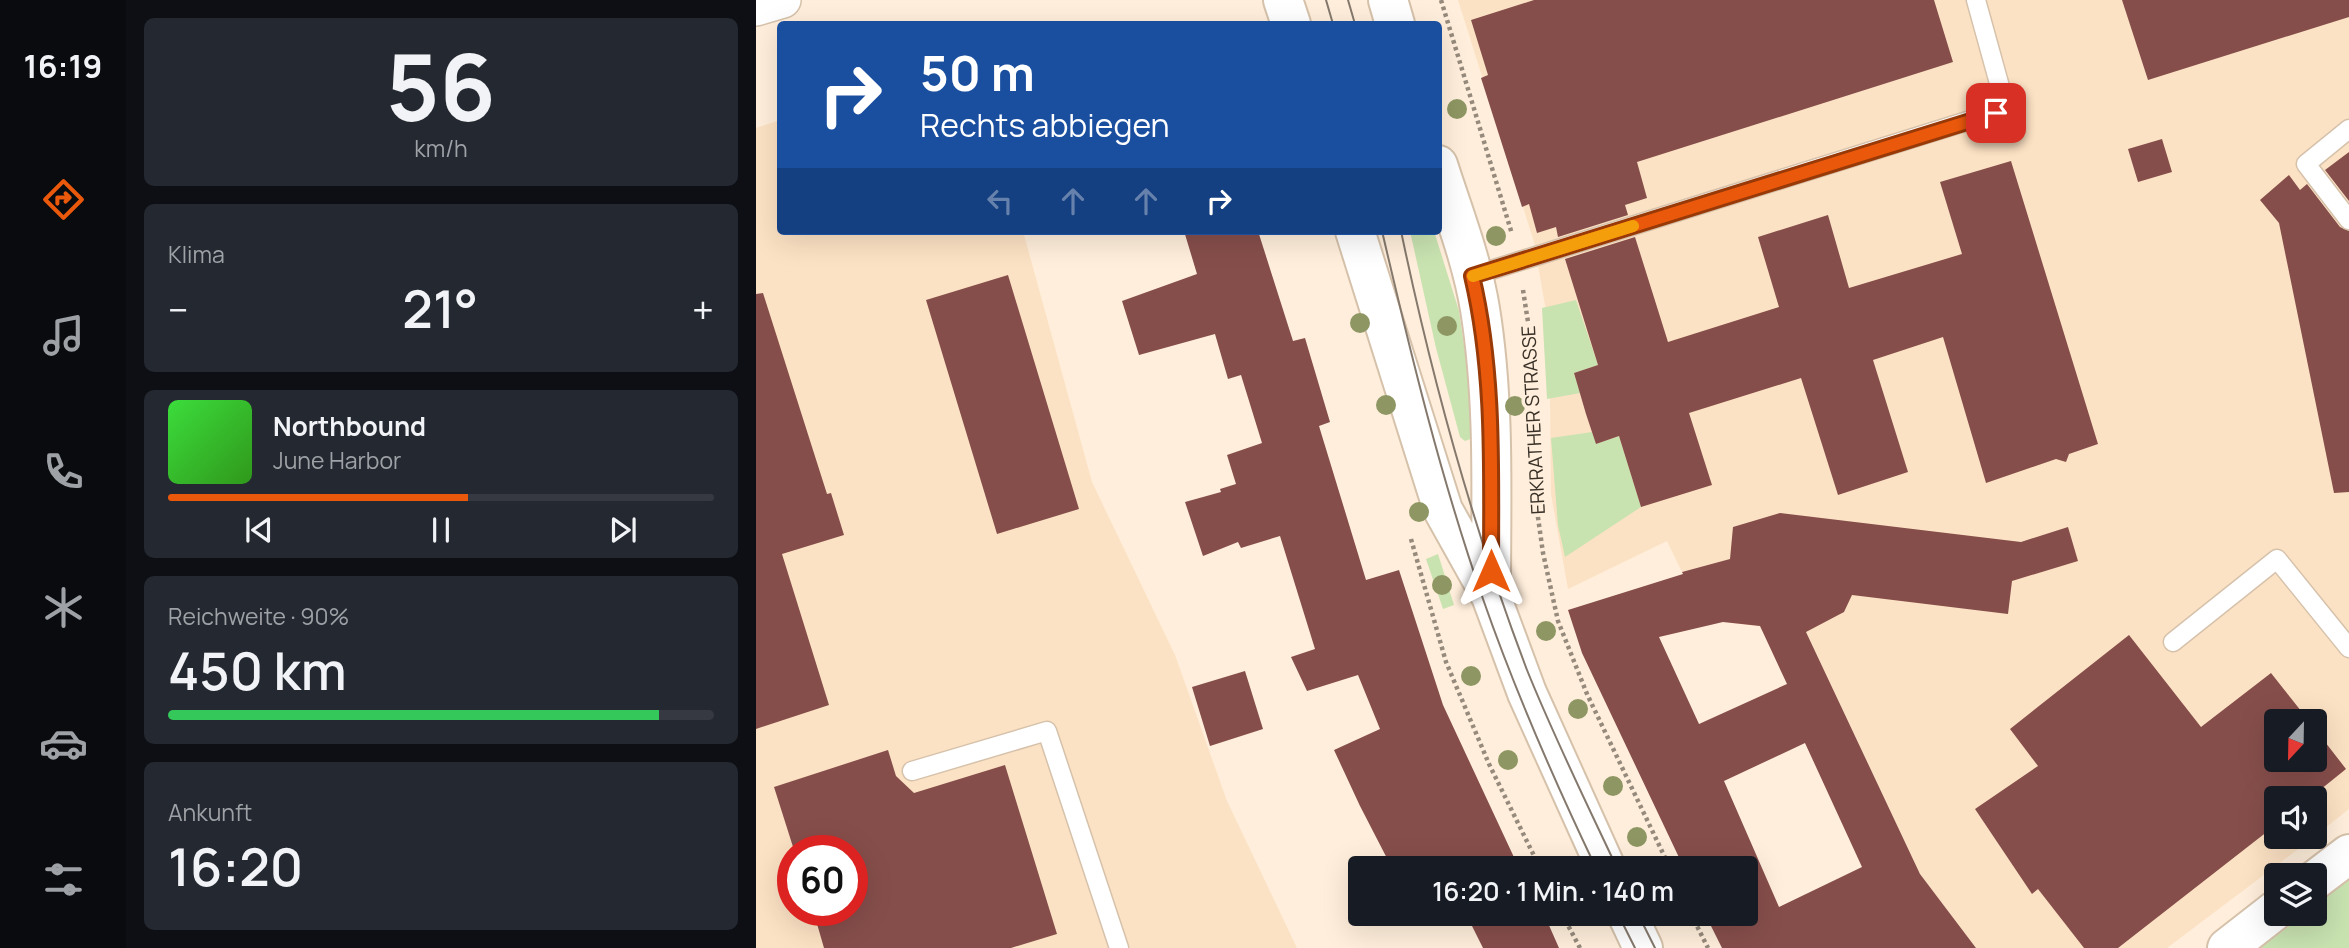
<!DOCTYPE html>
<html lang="de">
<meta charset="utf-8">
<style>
body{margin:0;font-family:Manrope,sans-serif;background:#242831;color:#f1f3f6;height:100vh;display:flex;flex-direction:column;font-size:26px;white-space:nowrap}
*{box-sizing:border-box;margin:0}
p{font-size:23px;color:#9ea1a6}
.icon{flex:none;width:38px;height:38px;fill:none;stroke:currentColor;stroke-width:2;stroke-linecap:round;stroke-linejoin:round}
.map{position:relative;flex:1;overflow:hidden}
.panel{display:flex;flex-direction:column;gap:18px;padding:18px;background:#0d0f14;width:630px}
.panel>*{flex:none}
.top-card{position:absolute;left:21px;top:21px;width:665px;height:214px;border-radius:7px;box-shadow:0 7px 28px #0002;background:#1a4fa0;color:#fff;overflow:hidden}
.needle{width:46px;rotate:202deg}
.controls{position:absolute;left:1508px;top:709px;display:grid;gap:14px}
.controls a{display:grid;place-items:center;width:63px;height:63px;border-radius:7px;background:#171b24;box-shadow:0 7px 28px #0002;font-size:35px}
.speed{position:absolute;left:21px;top:835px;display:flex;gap:14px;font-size:35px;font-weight:700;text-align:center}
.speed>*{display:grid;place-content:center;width:91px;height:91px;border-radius:50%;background:#171b24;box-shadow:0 7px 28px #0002;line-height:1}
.speed .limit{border:10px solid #d22;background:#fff;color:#111}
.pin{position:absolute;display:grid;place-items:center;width:60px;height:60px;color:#fff;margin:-30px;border-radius:14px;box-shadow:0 4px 10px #0006}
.me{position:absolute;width:77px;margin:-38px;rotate:0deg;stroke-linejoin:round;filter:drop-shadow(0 0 5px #0008)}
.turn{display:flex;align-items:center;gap:24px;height:147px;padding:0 28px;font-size:32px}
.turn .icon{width:91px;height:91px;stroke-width:2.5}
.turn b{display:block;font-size:49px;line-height:60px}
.lanes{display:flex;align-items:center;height:66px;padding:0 28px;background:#0003;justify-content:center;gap:35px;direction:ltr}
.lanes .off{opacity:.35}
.big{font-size:52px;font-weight:600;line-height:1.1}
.panel .card{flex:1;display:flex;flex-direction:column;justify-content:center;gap:10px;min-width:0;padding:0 24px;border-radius:10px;background:#242831}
.panel .dial{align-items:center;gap:0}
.dial b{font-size:91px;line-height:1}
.song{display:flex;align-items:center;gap:21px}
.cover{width:84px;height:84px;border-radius:10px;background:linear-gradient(135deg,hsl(120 70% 55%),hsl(110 70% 35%))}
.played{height:7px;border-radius:4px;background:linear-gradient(90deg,#ea580c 55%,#363941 55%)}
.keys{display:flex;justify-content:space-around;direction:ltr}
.heat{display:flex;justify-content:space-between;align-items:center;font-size:38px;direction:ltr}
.charge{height:10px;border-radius:5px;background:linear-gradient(90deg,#34c759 90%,#363941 0)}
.trip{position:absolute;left:592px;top:856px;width:410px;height:70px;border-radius:7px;background:#171b24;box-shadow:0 7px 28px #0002;font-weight:600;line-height:70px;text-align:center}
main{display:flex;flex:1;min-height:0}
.tab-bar{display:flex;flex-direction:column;width:126px;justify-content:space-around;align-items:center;background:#090b0e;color:#9ea1a6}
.tab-bar .icon{width:49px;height:49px}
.tab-bar .on{color:#ea580c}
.tab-bar b{font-size:32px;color:#f1f3f6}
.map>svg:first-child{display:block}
</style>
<main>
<nav class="tab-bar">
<b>16:19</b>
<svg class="icon on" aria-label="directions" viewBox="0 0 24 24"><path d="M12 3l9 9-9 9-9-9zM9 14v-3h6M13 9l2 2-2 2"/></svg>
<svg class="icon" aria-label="music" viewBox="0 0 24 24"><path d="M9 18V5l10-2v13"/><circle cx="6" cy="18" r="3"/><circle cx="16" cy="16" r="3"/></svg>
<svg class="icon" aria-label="phone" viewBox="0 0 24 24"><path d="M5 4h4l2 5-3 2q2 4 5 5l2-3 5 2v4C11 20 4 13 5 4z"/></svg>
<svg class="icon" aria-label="climate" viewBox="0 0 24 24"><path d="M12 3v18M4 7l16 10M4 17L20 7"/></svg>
<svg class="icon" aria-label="car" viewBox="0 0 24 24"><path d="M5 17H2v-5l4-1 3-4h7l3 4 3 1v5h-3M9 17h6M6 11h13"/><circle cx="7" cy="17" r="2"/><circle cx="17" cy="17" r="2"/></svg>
<svg class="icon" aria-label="filters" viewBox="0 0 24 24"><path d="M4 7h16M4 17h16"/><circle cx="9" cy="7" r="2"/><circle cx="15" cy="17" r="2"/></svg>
</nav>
<section class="panel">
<div class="card dial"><b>56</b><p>km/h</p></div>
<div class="card"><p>Klima</p>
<div class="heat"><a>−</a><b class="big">21°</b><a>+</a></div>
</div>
<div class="card">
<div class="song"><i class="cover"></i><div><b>Northbound</b><p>June Harbor</p></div></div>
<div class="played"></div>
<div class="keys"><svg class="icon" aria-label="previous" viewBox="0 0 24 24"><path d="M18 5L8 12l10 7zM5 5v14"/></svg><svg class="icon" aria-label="pause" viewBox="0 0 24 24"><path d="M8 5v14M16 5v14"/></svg><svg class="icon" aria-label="next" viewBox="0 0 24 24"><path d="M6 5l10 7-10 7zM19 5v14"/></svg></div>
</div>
<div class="card"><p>Reichweite · 90%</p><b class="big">450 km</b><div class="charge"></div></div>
<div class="card"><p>Ankunft</p><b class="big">16:20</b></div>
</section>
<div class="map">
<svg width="1593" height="948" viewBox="0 0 1593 948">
<rect width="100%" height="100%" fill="#ffeedb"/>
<path fill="#fce2c4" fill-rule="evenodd" d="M 702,0 L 1593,0 L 1593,809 L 1559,836 L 1559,798 L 1521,798 L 1521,836 L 1558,837 L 1411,948 L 1220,948 L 1164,874 L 1050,632 L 967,622 L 973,560 L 926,572 L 911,541 L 812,589 L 795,494 L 794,394 L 790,311 L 778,242 ZM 1521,721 L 1559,721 L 1559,760 L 1521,760 Z
M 24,120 L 24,231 L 267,231 L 336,482 L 419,655 L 471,801 L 541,948 L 0,948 L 0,128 ZM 37,850 L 96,850 L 96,910 L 37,910 Z"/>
<path fill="#c8e2b0" d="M 654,231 L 678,231 L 703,311 L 714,387 L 715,434 L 714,439 L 709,441 L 704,437 L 680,348 Z
M 820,300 L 842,365 L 818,373 L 824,393 L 791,399 L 786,308 Z
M 836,432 L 840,444 L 863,436 L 885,507 L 809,557 L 802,525 L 795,438 Z
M 682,554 L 698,605 L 687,609 L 670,559 Z
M 1593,879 L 1593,948 L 1504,948 L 1549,914 L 1559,914 L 1559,905 Z"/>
<path fill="#864e4b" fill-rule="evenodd" d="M 778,0 L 1178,0 L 1197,62 L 881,162 L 891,198 L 869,205 L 872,215 L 802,237 L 800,227 L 781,233 L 773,204 L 766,207 L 725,78 L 732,75 L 715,20 Z
M 1366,0 L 1593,0 L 1593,17 L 1392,80 Z
M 1406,139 L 1416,172 L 1382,182 L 1372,149 Z
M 1593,152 L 1593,201 L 1569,170 Z
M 1255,161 L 1342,444 L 1313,454 L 1310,462 L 1300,459 L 1230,483 L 1187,337 L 1117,360 L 1152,472 L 1082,495 L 1045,378 L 933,413 L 956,485 L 885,507 L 863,436 L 840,444 L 830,414 L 818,373 L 842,365 L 809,259 L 879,237 L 912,342 L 1023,307 L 1002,237 L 1072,215 L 1093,288 L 1206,254 L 1184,182 Z
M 1533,175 L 1544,190 L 1551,184 L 1584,227 L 1593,231 L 1593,492 L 1578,493 L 1523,223 L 1504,200 Z
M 428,231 L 502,231 L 537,341 L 549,338 L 574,422 L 563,426 L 610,580 L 643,570 L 687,705 L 763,868 L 636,868 L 604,806 L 578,750 L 624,729 L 602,675 L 551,691 L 535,657 L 559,649 L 524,536 L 485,548 L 482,542 L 447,556 L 429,502 L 465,492 L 464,489 L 480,484 L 471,455 L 506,443 L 485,375 L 472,379 L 459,334 L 383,355 L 366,301 L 441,274 Z
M 252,275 L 323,509 L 241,534 L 170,300 Z
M 7,293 L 71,494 L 75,493 L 88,535 L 26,554 L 73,705 L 0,729 L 0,294 Z
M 1024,513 L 1265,542 L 1312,527 L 1322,561 L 1256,581 L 1252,614 L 1096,595 L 1088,612 L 1050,632 L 1164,874 L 1220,948 L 966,948 L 949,914 L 989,914 L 989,868 L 928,868 L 826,653 L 812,610 L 927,574 L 926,572 L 974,559 L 977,527 ZM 967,622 L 1004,626 L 1031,684 L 943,724 L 903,637 ZM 1049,743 L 1106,867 L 1023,907 L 968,781 Z
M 1373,635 L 1445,727 L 1515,673 L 1553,721 L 1521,721 L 1521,760 L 1559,760 L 1559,729 L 1590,769 L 1554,798 L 1521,798 L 1521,824 L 1362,948 L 1328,948 L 1282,889 L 1276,894 L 1219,809 L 1282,766 L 1254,729 Z
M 489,671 L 507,729 L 454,746 L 436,687 Z
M 132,750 L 140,776 L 158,793 L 249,765 L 301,934 L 255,948 L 68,948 L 57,910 L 96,910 L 96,850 L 38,850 L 18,787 Z
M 710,914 L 788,914 L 803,948 L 727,948 Z"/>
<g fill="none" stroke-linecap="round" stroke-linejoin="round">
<g stroke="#d6c2ab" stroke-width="21">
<path id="lane" d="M 1593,129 L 1550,164 L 1593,220
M 716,276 L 1240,112 L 1246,94 L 1220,0
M 1417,642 L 1521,559 L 1593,648
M 156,771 L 291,731 L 363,948"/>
</g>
<g stroke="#d6c2ab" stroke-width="38">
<path id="street" d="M 0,8 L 27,0"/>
</g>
<g stroke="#d6c2ab" stroke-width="42">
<path id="secondary" d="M 1559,880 L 1593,854
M 1471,948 L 1521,909"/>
</g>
<g stroke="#d6c2ab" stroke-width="42">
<path id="primary" d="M 527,0 L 535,24
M 632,0 L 639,24
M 682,165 C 697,212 716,260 724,309 C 739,402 735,497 735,591
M 599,231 L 687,510 L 735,596 L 771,693 L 850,868
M 871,914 L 887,948"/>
</g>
<path stroke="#968a7c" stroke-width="4.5" stroke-dasharray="3.5 3.5" stroke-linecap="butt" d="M 685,0 L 756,234
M 767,290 L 772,322 L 775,386
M 778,489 L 787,553 L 802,621 L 831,694 L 914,868
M 655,539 L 690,662 L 733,764 L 784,868
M 806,914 L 824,948
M 935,914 L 952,948"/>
<use href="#lane" stroke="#fff" stroke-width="18"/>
<use href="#street" stroke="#fff" stroke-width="35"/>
<use href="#secondary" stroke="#fff" stroke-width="38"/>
<use href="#primary" stroke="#fff" stroke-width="38"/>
<path stroke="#85796d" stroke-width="2" d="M 570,0 L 577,24
M 592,0 L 599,24
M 626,231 C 655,355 685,479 727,599 C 759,691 798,780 840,868
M 645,231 C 676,379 717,528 771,670 C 798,737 830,802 861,868
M 862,914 L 879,948
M 882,914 L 899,948"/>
</g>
<g fill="#8e9763">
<circle cx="701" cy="109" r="10"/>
<circle cx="740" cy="236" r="10"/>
<circle cx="604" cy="323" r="10"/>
<circle cx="691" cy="326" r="10"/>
<circle cx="630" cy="405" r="10"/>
<circle cx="759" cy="406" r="10"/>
<circle cx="663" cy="512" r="10"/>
<circle cx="686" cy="585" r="10"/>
<circle cx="790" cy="631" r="10"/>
<circle cx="715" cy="676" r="10"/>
<circle cx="822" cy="709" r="10"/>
<circle cx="752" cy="760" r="10"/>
<circle cx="857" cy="786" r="10"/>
<circle cx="881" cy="837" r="10"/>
</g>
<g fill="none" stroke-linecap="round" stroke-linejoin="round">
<g stroke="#983908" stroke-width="18">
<path id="route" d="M 735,571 C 735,473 739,373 716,276 L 1240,113"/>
</g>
<use href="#route" stroke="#ea580c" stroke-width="12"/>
<path stroke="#f59e0b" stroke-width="12" d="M 717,276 L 877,226"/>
</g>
<g text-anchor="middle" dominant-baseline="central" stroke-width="7" stroke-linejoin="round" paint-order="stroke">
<g font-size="19" fill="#3a3229" stroke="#ffeedb">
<text transform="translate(777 420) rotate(-93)">ERKRATHER STRASSE</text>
</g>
</g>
</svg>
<div class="controls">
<a><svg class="needle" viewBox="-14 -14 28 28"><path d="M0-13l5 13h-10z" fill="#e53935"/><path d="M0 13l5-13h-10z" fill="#9ea1a6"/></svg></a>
<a><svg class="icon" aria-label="sound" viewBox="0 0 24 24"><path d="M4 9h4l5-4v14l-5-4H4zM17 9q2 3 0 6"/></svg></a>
<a><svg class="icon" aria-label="layers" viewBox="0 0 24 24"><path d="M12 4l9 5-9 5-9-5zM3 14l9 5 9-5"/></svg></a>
</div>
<div class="speed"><div class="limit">60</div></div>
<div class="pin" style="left:1240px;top:113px;background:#d93025"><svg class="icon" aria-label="arrive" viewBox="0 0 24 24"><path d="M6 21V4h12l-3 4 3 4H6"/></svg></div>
<svg class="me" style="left:735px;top:571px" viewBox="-20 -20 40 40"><path d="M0-17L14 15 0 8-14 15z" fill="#ea580c" stroke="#fff" stroke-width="4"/></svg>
<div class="trip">16:20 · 1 Min. · 140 m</div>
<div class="top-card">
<div class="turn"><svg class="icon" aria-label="right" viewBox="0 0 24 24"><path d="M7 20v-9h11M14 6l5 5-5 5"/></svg><div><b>50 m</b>Rechts abbiegen</div></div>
<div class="lanes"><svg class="icon off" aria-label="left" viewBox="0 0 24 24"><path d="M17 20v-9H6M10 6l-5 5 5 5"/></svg><svg class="icon off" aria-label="ahead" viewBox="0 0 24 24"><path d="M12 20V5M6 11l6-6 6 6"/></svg><svg class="icon off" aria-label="ahead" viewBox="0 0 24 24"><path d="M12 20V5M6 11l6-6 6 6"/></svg><svg class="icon" aria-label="right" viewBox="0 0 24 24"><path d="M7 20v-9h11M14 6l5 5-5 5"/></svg></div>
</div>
</div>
</main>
